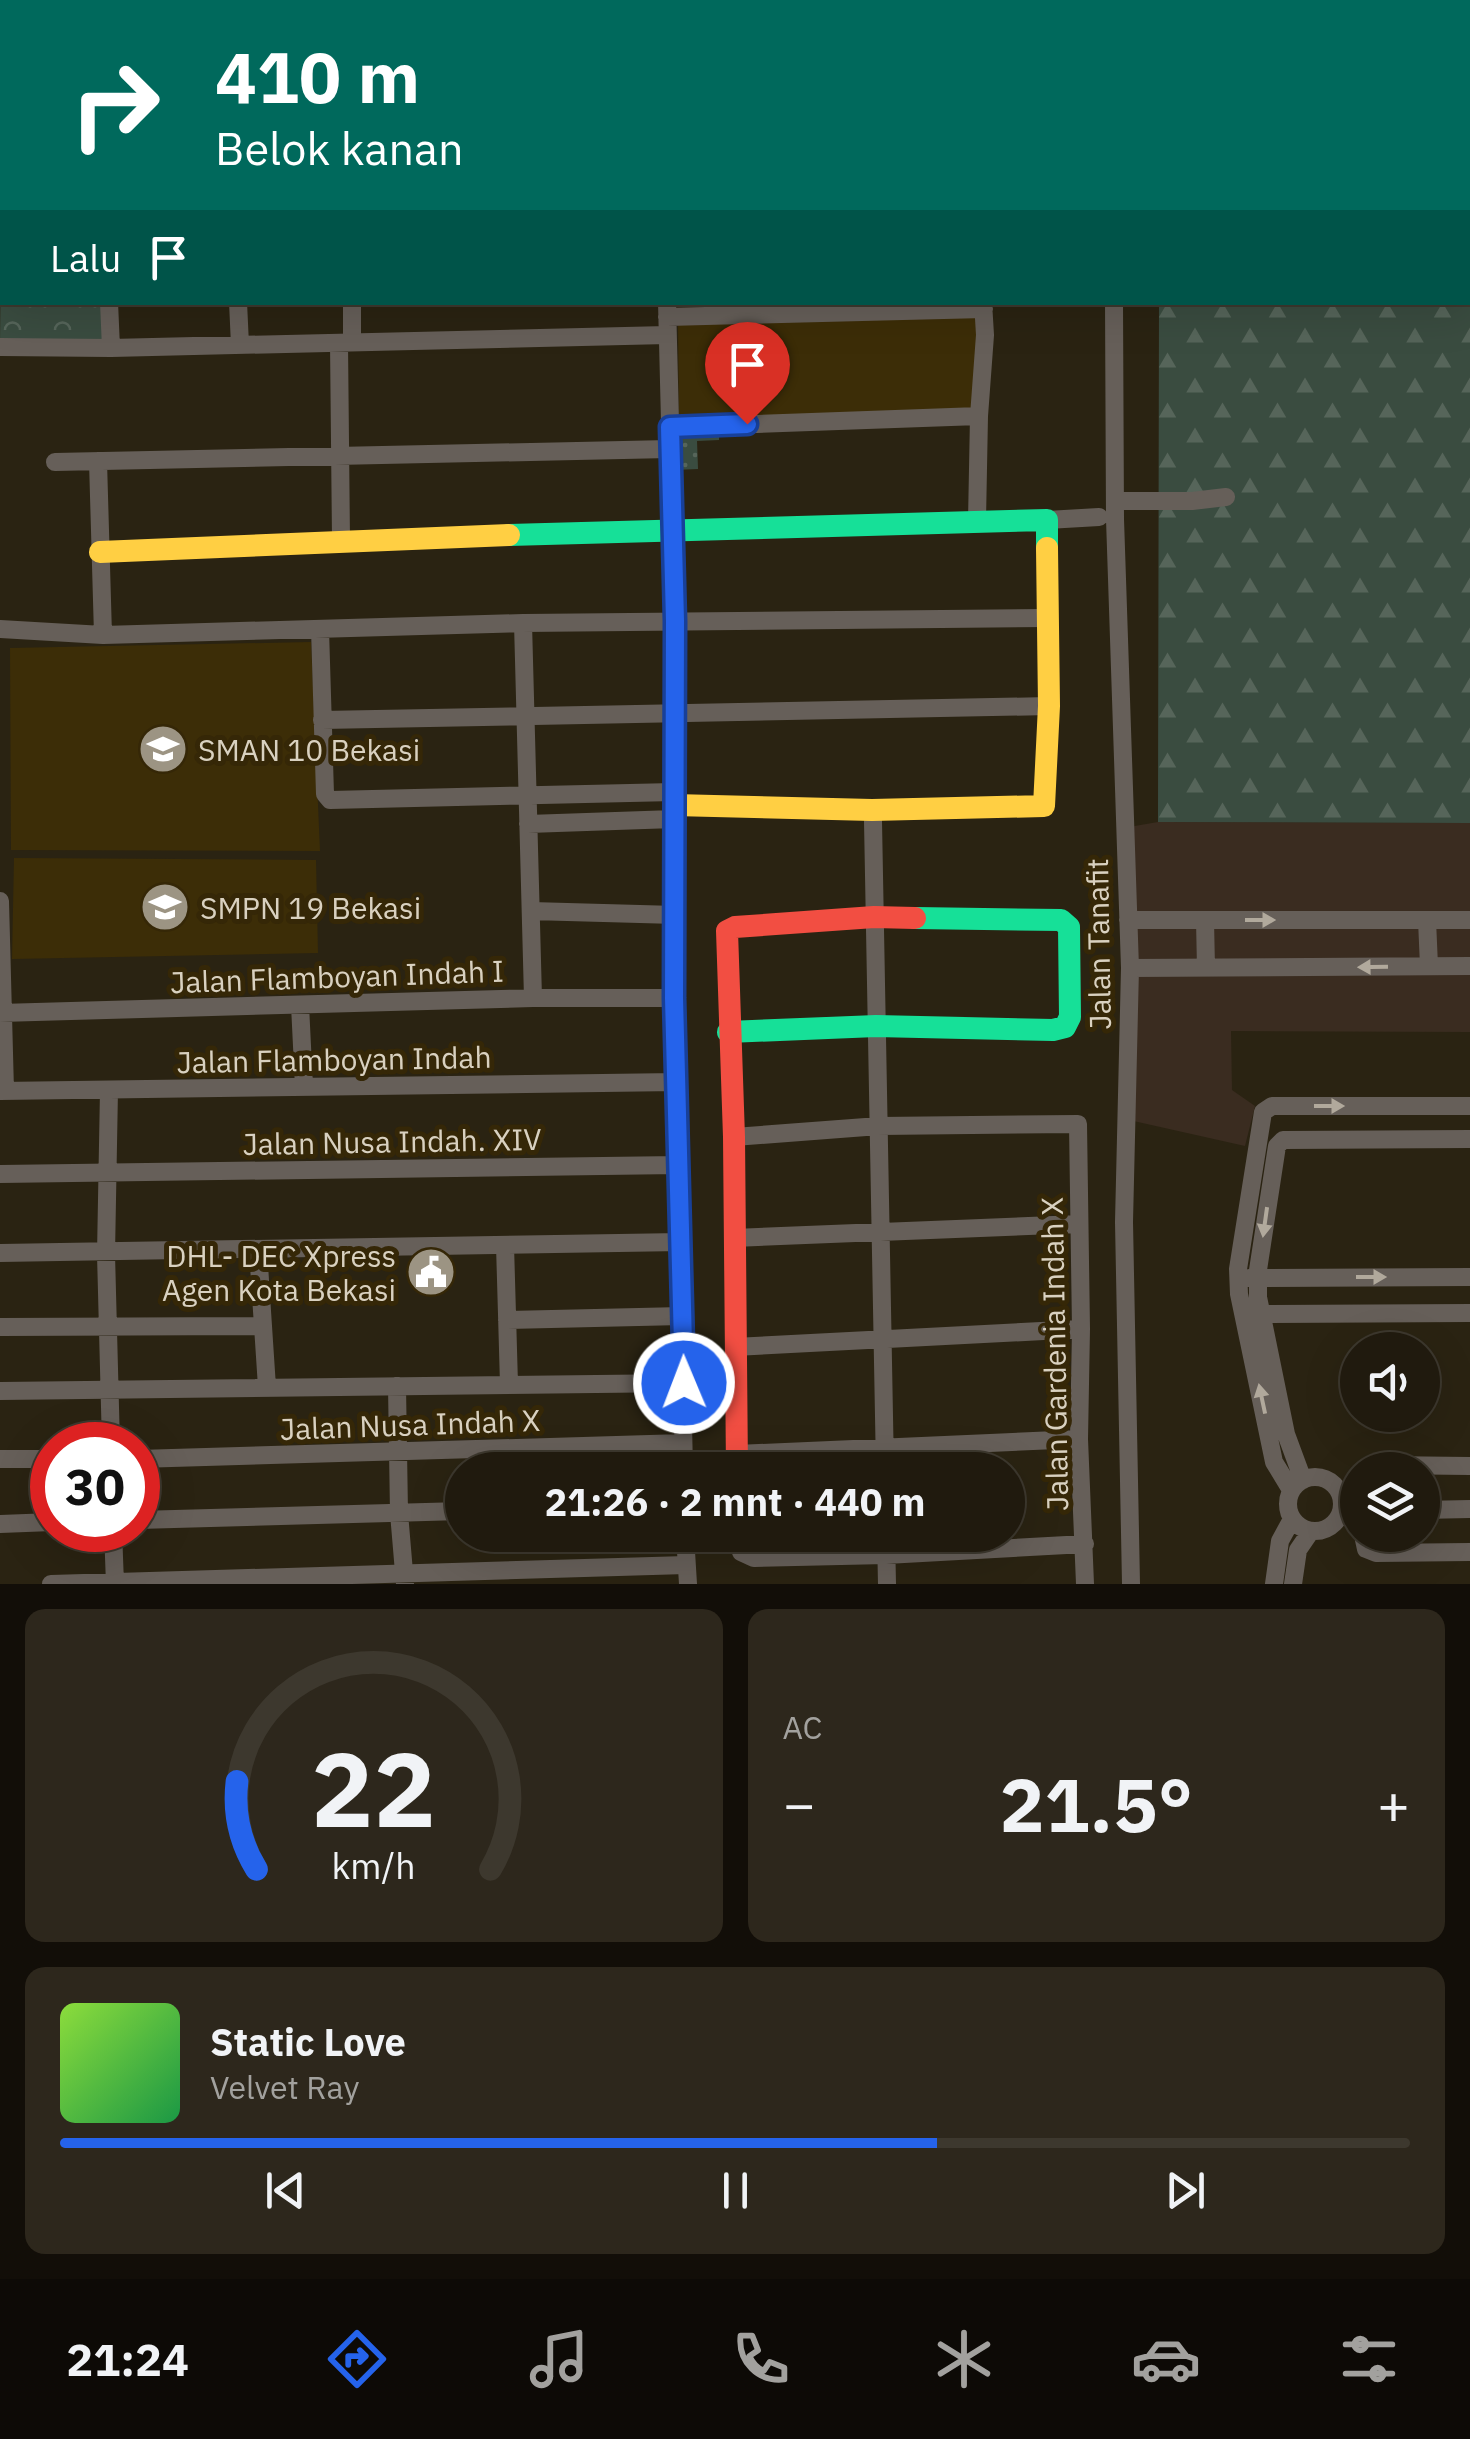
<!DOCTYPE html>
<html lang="id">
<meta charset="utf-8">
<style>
body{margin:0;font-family:"IBM Plex Sans",sans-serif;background:#2d271c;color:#f1f3f6;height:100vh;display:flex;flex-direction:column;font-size:38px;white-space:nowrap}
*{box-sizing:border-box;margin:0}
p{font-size:32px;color:#a2a19e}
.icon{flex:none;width:55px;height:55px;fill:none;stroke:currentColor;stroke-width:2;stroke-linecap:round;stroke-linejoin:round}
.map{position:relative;height:1584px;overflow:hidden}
.drawer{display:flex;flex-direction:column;gap:25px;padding:25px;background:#120e08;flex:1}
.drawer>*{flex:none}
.guide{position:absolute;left:0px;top:0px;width:1470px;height:305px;box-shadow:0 10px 40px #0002,0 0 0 2px #3d382e;background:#00695c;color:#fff;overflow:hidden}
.controls{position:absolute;left:1340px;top:1332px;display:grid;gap:20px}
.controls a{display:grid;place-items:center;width:100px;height:100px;border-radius:50%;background:#201a0e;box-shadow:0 10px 40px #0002,0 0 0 2px #3d382e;font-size:50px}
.speed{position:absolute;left:30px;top:1422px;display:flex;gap:20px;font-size:50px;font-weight:700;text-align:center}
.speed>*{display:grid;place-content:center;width:130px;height:130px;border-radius:50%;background:#201a0e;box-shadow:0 10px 40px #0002,0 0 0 2px #3d382e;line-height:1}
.speed .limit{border:15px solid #d22;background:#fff;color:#111}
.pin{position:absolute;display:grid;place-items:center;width:85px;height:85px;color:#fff;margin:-102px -42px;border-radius:50% 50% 50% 0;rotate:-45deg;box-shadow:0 0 10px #0007}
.pin .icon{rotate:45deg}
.me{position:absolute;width:110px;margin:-55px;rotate:359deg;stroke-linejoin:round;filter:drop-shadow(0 0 8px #0008)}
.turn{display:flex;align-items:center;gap:35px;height:210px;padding:0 50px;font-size:45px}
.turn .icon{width:130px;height:130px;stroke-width:2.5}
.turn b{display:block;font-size:70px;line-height:85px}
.then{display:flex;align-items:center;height:95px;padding:0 50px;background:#0003;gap:20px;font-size:38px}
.big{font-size:75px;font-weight:800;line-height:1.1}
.drawer .tile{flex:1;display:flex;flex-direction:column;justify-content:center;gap:15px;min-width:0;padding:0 35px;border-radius:20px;background:#2d271c}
.drawer .dial{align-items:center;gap:0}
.dial svg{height:260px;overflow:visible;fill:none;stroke:#3d382e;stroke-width:7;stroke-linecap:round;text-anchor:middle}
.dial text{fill:#f1f3f6;stroke:none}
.song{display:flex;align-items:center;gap:30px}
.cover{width:120px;height:120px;border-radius:15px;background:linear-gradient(135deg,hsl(90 70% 55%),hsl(140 70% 35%))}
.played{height:10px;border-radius:5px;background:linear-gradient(90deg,#2563eb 65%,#3d382e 65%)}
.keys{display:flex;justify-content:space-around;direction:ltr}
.heat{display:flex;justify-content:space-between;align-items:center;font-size:55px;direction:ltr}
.drawer .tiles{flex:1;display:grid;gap:25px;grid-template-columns:1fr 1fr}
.tile:last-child{grid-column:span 2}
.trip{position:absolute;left:445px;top:1452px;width:580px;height:100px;border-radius:50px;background:#201a0e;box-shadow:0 10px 40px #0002,0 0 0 2px #3d382e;font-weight:800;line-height:100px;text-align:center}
.dock{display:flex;height:160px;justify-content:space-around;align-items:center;background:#0d0a06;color:#a2a19e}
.dock .icon{width:70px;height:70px}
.dock .current{color:#2563eb}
.dock b{font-size:45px;color:#f1f3f6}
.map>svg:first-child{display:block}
</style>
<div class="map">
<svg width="1470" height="1584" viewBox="0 0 1470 1584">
<defs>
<pattern id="forest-firs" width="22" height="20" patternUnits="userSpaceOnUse" patternTransform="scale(2.5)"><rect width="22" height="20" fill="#3a4c40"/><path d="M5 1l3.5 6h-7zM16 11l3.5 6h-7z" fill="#56655a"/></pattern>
<pattern id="park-crowns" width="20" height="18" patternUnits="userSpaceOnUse" patternTransform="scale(2.5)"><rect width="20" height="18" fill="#3a4c40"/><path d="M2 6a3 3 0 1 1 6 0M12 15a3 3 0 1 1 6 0" fill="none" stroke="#56655a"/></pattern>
<pattern id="garden-dots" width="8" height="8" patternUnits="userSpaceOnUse" patternTransform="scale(2.5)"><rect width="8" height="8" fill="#3a4c40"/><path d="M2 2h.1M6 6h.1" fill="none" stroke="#56655a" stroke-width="1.8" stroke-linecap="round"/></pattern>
</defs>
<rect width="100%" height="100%" fill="#2a2312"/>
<path fill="#3a2c20" d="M 1158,822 L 1470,823 L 1470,1032 L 1231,1031 L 1232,1090 L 1255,1106 L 1245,1146 L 1129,1120 L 1129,827 Z"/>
<path fill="#3c2d07" d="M 978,315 L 975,411 L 679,422 L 678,324 Z
M 311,642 L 320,851 L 11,850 L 10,648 Z
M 14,858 L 316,860 L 318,953 L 12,959 Z"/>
<path fill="url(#forest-firs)" d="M 1470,150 L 1470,823 L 1158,822 L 1159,303 L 1468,302 Z"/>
<path fill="url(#park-crowns)" d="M 2,131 L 2,302 L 103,303 L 104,342 L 0,344 Z"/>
<path fill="url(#garden-dots)" d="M 719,427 L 719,440 L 697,441 L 698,469 L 674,470 L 672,429 Z"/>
<path fill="#3a4c40" d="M 771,332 L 771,382 L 721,382 L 720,334 Z"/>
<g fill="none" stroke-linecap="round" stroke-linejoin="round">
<path stroke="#665f59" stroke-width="18" d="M 29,0 L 29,2
M 60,0 L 60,2
M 404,0 L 404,2
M 661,0 L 661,2
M 765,0 L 765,2
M 319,2 L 319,0
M 1022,2 L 1022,0
M 1112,2 L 1112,0
M 0,64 L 2,64
M 1468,88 L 1470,88
M 0,98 L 2,96
M 1468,116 L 1470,116
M 0,123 L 2,121
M 109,302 L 111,348
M 238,302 L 240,345
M 352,302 L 352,342
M 667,302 L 675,621 L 674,998 L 684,1470
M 1114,302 L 1115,519 L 1130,968 L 1124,1222 L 1131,1584
M 667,317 L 984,309
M 339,343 L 341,540
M 0,347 L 111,348 L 667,335
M 670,427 L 979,416
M 98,461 L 103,635
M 55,462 L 669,449
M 1115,501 L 1192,501 L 1226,497
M 1047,520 L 1099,517
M 977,521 L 979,416 L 985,335 L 983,302
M 523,623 L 533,998
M 0,629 L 103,635 L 523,623 L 1047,618
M 320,629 L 325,794 L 330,800 L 674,792
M 322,720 L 1049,706
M 873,821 L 885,1470
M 528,824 L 674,819
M 0,901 L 5,1091
M 531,911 L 676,915
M 1128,920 L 1470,920
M 1205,920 L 1206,968
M 1427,920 L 1429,966
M 1130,968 L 1470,966
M 300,1005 L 304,1087
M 0,1013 L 533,998 L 674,998
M 109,1090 L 106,1254 L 111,1445
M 0,1091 L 677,1082
M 734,1137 L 879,1126 L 1078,1124 L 1081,1329 L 1079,1439 L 1085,1584
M 0,1174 L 678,1165
M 734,1238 L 1078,1224
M 505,1245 L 509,1384
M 258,1250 L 267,1387
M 0,1253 L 681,1242
M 1249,1278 L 1470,1277
M 1256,1314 L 1470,1313
M 507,1320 L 682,1316
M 0,1327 L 263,1326
M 734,1347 L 1081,1329
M 397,1386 L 399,1513 L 405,1584
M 0,1391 L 684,1383
M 737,1454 L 1079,1439
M 0,1459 L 52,1459
M 138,1459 L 683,1443
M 1368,1470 L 1380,1465 L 1470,1466
M1288 1504a27 27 0 1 1 54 0a27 27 0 1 1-54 0Z
M 1303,1480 L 1286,1434 L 1258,1297 L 1258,1270 L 1277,1146 L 1283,1140 L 1470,1139
M 1291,1490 L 1274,1462 L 1239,1294 L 1238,1269 L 1263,1112 L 1272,1106 L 1470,1106
M 1422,1510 L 1470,1509
M 138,1520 L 462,1511
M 0,1524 L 52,1522
M 113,1530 L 115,1584
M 685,1535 L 688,1584
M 739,1535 L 741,1552 L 754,1558 L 886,1555 L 1085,1544
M 886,1535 L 887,1584
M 1363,1535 L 1366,1549 L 1376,1553 L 1470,1552
M 51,1584 L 686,1565
M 1274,1584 L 1280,1541 L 1292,1519
M 1293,1584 L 1298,1550 L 1311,1531"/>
<path stroke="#16e098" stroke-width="22" d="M 509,535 L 1047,520 L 1047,548
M 728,1032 L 876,1026 L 1053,1030 L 1065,1027 L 1070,1017 L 1069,927 L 1061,920 L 915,918"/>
<path stroke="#ffcf43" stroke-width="22" d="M 100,552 L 509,535
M 674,805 L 872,810 L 1044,806 L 1049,706 L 1047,548"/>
<path stroke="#f24e42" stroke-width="22" d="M 737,1470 L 734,1137 L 727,931 L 735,927 L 874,917 L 915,918"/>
</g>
<defs><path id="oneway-solid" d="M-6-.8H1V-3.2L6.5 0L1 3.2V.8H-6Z" transform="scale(2.5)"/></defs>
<g fill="#b1a99c">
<use href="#oneway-solid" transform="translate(1260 920)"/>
<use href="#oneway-solid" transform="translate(1373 967) rotate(179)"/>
<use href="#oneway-solid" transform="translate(1329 1106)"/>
<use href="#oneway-solid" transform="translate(1265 1222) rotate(98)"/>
<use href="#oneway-solid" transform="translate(1371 1277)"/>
<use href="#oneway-solid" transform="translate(1262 1399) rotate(-102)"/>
</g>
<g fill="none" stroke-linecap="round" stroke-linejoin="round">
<g stroke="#184099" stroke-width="25">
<path id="route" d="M 684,1383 L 674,998 L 675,621 L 670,427 L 747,424"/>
</g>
<use href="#route" stroke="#2563eb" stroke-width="18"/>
</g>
<defs>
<g id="school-disc" transform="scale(2.5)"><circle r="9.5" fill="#9c9483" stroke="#352707"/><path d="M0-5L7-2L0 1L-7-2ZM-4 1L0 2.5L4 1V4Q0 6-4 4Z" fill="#fff"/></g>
<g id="civic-disc" transform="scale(2.5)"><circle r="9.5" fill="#9c9483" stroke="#352707"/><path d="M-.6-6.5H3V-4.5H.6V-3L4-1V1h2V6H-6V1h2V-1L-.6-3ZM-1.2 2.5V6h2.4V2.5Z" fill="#fff"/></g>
</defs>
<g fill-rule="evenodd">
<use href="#school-disc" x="163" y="749"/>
<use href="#school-disc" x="165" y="907"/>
<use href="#civic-disc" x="431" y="1272"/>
</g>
<g text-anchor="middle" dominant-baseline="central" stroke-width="10" stroke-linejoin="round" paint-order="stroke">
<g font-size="30" fill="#d9d1c0" stroke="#352707" text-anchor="start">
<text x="198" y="749">SMAN 10 Bekasi</text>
<text x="200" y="907">SMPN 19 Bekasi</text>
<text x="396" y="1255" text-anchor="end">DHL- DEC Xpress<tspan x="396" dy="34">Agen Kota Bekasi</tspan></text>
</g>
<g font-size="30" fill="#d9d1c0" stroke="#352707">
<text transform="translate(1098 944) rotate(-91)">Jalan Tanafit</text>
<text transform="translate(337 976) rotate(-2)">Jalan Flamboyan Indah I</text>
<text transform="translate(334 1059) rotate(-1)">Jalan Flamboyan Indah</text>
<text transform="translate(392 1141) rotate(-1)">Jalan Nusa Indah. XIV</text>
<text transform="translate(1054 1354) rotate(-91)">Jalan Gardenia Indah X</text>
<text transform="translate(410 1424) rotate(-2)">Jalan Nusa Indah X</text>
</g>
</g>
</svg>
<div class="controls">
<a><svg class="icon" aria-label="sound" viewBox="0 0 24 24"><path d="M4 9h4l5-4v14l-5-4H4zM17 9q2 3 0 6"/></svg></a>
<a><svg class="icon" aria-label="layers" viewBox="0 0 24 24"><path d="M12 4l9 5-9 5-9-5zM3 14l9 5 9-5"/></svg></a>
</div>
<div class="speed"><div class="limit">30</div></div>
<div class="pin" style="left:747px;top:424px;background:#d93025"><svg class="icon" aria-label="arrive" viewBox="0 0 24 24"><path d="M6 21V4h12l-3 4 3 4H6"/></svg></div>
<svg class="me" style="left:684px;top:1383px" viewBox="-20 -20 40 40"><circle r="17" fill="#2563eb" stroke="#fff" stroke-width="3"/><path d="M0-11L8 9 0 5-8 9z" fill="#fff"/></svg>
<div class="trip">21:26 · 2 mnt · 440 m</div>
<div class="guide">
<div class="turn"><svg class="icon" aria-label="right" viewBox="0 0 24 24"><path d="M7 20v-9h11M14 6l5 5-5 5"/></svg><div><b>410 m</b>Belok kanan</div></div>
<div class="then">Lalu<svg class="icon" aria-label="arrive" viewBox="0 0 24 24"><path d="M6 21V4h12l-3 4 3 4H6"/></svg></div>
</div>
</div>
<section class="drawer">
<div class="tiles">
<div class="tile dial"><svg viewBox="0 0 100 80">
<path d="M14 69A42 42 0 1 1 86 69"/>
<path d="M14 69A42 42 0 0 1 8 42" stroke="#2563eb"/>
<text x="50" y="56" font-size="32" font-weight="700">22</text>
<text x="50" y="72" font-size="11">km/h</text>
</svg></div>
<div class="tile"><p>AC</p>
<div class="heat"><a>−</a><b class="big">21.5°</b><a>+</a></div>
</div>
<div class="tile">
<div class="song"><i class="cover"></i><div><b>Static Love</b><p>Velvet Ray</p></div></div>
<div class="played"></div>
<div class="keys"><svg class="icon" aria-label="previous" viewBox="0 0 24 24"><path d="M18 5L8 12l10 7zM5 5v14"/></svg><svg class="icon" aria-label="pause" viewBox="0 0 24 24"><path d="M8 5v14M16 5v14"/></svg><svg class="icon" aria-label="next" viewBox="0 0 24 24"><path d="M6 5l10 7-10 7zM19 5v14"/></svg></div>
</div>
</div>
</section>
<nav class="dock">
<b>21:24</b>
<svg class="icon current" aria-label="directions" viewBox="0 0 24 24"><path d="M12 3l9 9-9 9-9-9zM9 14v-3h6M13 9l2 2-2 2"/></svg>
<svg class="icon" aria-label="music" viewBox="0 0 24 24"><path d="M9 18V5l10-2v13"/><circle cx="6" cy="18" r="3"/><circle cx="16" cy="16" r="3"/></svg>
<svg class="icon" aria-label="phone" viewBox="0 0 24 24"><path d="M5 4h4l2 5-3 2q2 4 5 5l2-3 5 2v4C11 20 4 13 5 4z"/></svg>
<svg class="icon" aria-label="climate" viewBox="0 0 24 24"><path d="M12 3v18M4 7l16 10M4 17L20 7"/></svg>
<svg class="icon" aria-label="car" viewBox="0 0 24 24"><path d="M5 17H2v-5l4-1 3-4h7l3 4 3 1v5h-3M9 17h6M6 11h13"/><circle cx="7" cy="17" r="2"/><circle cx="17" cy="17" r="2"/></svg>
<svg class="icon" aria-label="filters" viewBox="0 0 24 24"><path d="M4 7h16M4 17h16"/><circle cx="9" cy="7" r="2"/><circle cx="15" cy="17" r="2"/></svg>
</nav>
